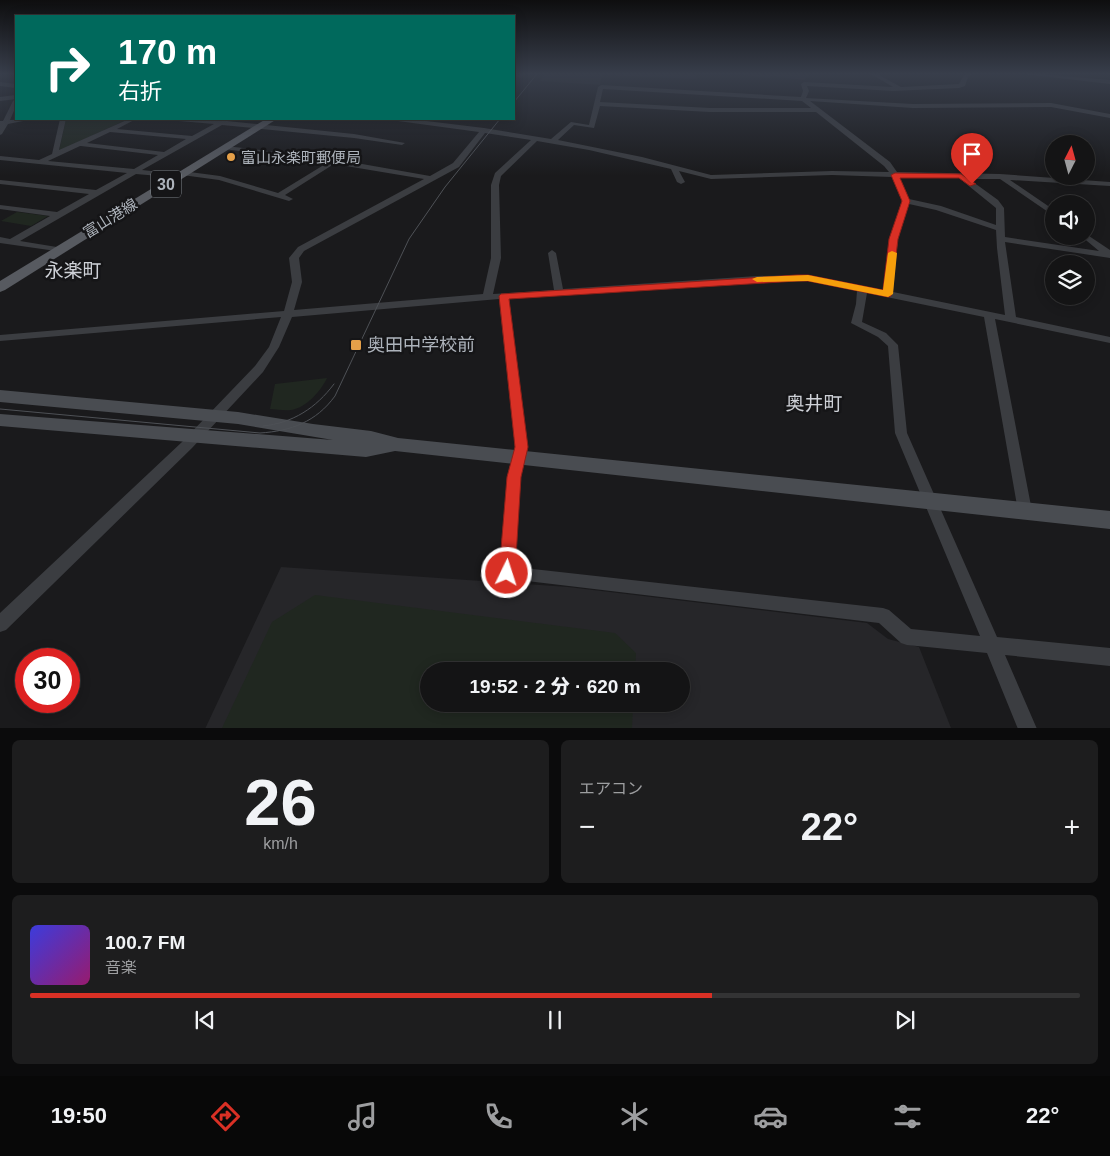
<!DOCTYPE html>
<html lang="ja">
<meta charset="utf-8">
<style>
body{margin:0;font-family:Helvetica,"Noto Sans JP",sans-serif;background:#1d1d1e;color:#f1f3f6;height:100vh;display:flex;flex-direction:column;font-size:19px;white-space:nowrap}
*{box-sizing:border-box;margin:0}
p{font-size:16px;color:#9d9ea0}
.icon{flex:none;width:28px;height:28px;fill:none;stroke:currentColor;stroke-width:2;stroke-linecap:round;stroke-linejoin:round}
.map{position:relative;height:728px;overflow:hidden}
.sheet{display:flex;flex-direction:column;gap:12px;padding:12px;background:#0b0b0c;flex:1}
.sheet>*{flex:none}
.hud{position:absolute;left:15px;top:15px;width:500px;height:105px;border-radius:0px;box-shadow:0 2px 12px #0003,0 0 0 1px #333334;background:#00695c;color:#fff;overflow:hidden}
.needle{width:32px;rotate:6deg}
.tools{position:absolute;left:1045px;top:135px;display:grid;gap:10px}
.tools a{display:grid;place-items:center;width:50px;height:50px;border-radius:50%;background:#141415;box-shadow:0 2px 12px #0003,0 0 0 1px #333334;font-size:25px}
.speed{position:absolute;left:15px;top:648px;display:flex;gap:10px;font-size:25px;font-weight:700;text-align:center}
.speed>*{display:grid;place-content:center;width:65px;height:65px;border-radius:50%;background:#141415;box-shadow:0 2px 12px #0003,0 0 0 1px #333334;line-height:1}
.speed .limit{border:8px solid #d22;background:#fff;color:#111}
.pin{position:absolute;display:grid;place-items:center;width:42px;height:42px;color:#fff;margin:-51px -21px;border-radius:50% 50% 50% 0;rotate:-45deg;box-shadow:0 0 5px #0007}
.pin .icon{rotate:45deg}
.me{position:absolute;width:55px;margin:-28px;rotate:4deg;stroke-linejoin:round;filter:drop-shadow(0 0 4px #0008)}
.turn{display:flex;align-items:center;gap:18px;height:105px;padding:0 20px;font-size:22px}
.turn .icon{width:65px;height:65px;stroke-width:2.5}
.turn b{display:block;font-size:35px;line-height:42px}
.big{font-size:38px;font-weight:800;line-height:1.1}
.sheet .tile{flex:1;display:flex;flex-direction:column;justify-content:center;gap:8px;min-width:0;padding:0 18px;border-radius:8px;background:#1d1d1e}
.sheet .dial{align-items:center;gap:0}
.dial b{font-size:65px;line-height:1}
.song{display:flex;align-items:center;gap:15px}
.cover{width:60px;height:60px;border-radius:8px;background:linear-gradient(135deg,hsl(240 70% 55%),hsl(320 70% 35%))}
.played{height:5px;border-radius:2px;background:linear-gradient(90deg,#d93025 65%,#333334 65%)}
.keys{display:flex;justify-content:space-around;direction:ltr}
.heat{display:flex;justify-content:space-between;align-items:center;font-size:28px;direction:ltr}
.sheet .tiles{flex:1;display:grid;gap:12px;grid-template-columns:1fr 1fr}
.tile:last-child{grid-column:span 2}
.trip{position:absolute;left:420px;top:662px;width:270px;height:50px;border-radius:25px;background:#141415;box-shadow:0 2px 12px #0003,0 0 0 1px #333334;font-weight:800;line-height:50px;text-align:center}
.tab-bar{display:flex;height:80px;justify-content:space-around;align-items:center;background:#080808;color:#9d9ea0}
.tab-bar .icon{width:35px;height:35px}
.tab-bar .selected{color:#d93025}
.tab-bar b{font-size:22px;color:#f1f3f6}
.map>svg:first-child{display:block}
</style>
<div class="map">
<svg width="1110" height="729" viewBox="0 0 1110 729">
<rect width="100%" height="100%" fill="#1a1a1c"/>
<path fill="#262629" fill-rule="evenodd" d="M 545,74 L 696,74 L 697,79 L 602,75 L 600,85 L 540,81 Z
M 736,74 L 811,74 L 804,80 L 771,76 L 769,78 Z
M 281,567 L 568,587 L 867,623 L 888,639 L 919,647 L 951,728 L 205,729 ZM 429,671 L 681,671 L 681,704 L 429,704 Z"/>
<path fill="#202720" d="M 66,119 L 128,119 L 59,151 Z
M 17,212 L 48,216 L 31,226 L 1,221 Z
M 327,378 C 321,391 306,408 291,410 C 284,411 276,409 270,409 L 275,384 Z
M 315,595 L 615,633 L 636,653 L 635,671 L 429,671 L 429,704 L 633,704 L 632,728 L 222,728 L 272,622 Z"/>
<g fill="none" stroke-linecap="round" stroke-linejoin="round">
<path fill="#3b3d41" fill-rule="evenodd" d="M 519,74 L 525,74 L 520,78 L 517,76 Z
M 871,74 L 877,74 L 901,87 L 959,84 L 964,75 L 972,74 L 968,77 L 965,86 L 959,88 L 893,91 L 807,86 L 809,91 L 806,98 L 913,104 L 1051,103 L 1110,114 L 1110,118 L 1051,107 L 913,108 L 810,101 L 890,162 L 897,172 L 1000,174 L 1110,182 L 1110,186 L 1010,180 L 1054,210 L 1054,216 L 1000,179 L 969,179 L 998,200 L 1004,208 L 1005,237 L 1099,251 L 1081,236 L 1086,236 L 1086,234 L 1110,250 L 1110,258 L 1005,242 L 1016,317 L 1110,337 L 1110,343 L 995,319 L 1032,511 L 1030,515 L 1025,517 L 1020,515 L 1018,511 L 984,317 L 867,293 L 862,322 L 886,333 L 898,345 L 907,433 L 997,637 L 1110,648 L 1110,666 L 1005,655 L 1037,729 L 1018,729 L 987,653 L 907,645 L 901,643 L 879,623 L 501,578 L 499,573 L 507,477 L 515,447 L 499,299 L 292,317 L 279,347 L 263,372 L 192,448 L 6,630 L 0,632 L 0,613 L 182,442 L 255,366 L 269,347 L 281,317 L 0,341 L 0,335 L 284,311 L 292,282 L 289,258 L 298,247 L 424,179 L 334,164 L 285,195 L 293,199 L 289,201 L 219,180 L 182,175 L 182,171 L 220,176 L 278,193 L 327,163 L 224,149 L 224,147 L 226,146 L 334,159 L 430,176 L 453,163 L 479,132 L 398,121 L 395,119 L 410,119 L 484,128 L 551,139 L 571,122 L 589,125 L 598,87 L 601,85 L 801,97 L 803,91 L 801,84 L 804,82 L 893,87 ZM 603,89 L 802,101 L 811,108 L 710,108 L 600,102 ZM 600,106 L 710,112 L 816,112 L 884,166 L 889,172 L 832,171 L 711,175 L 642,157 L 558,140 L 574,125 L 594,128 ZM 485,133 L 531,140 L 495,173 L 491,185 L 491,258 L 483,294 L 294,310 L 302,282 L 299,258 L 304,251 L 459,167 ZM 537,141 L 589,150 L 671,169 L 677,182 L 681,184 L 685,182 L 679,171 L 711,179 L 832,175 L 892,177 L 902,201 L 890,239 L 884,291 L 808,275 L 757,276 L 563,289 L 556,253 L 552,250 L 548,253 L 554,290 L 493,294 L 501,258 L 499,185 L 501,176 ZM 899,177 L 959,178 L 996,208 L 996,225 L 941,206 L 909,199 ZM 909,204 L 936,210 L 996,230 L 997,248 L 1005,315 L 893,292 L 898,239 ZM 808,281 L 857,291 L 856,304 L 851,323 L 878,337 L 888,346 L 895,433 L 980,636 L 911,629 L 889,610 L 883,608 L 515,567 L 521,477 L 527,447 L 509,298 L 757,282 Z
M 1024,74 L 1039,74 L 1110,80 L 1110,84 Z
M 0,82 L 16,84 L 16,88 L 0,86 Z
M 16,95 L 16,99 L 0,101 L 0,97 Z
M 16,99 L 16,106 L 10,120 L 33,119 L 8,124 L 2,134 L 0,135 L 0,121 L 3,121 L 13,101 Z
M 60,119 L 66,119 L 59,150 L 129,119 L 136,119 L 117,129 L 192,136 L 214,124 L 179,121 L 176,119 L 220,121 L 230,119 L 227,121 L 354,134 L 405,143 L 402,145 L 354,138 L 222,125 L 142,170 L 179,174 L 183,176 L 182,178 L 136,174 L 20,241 L 63,248 L 63,252 L 0,243 L 0,237 L 10,239 L 50,216 L 0,209 L 0,205 L 57,212 L 89,194 L 0,184 L 0,180 L 96,190 L 127,173 L 0,160 L 0,156 L 39,160 L 52,154 ZM 110,132 L 186,139 L 164,152 L 87,143 ZM 80,146 L 81,146 L 158,155 L 134,169 L 48,161 Z"/>
<path fill="#494c51" fill-rule="evenodd" d="M 0,390 L 238,412 L 313,424 L 371,431 L 398,438 L 1110,511 L 1110,529 L 395,451 L 366,457 L 0,426 L 0,414 L 333,440 L 238,424 L 0,402 Z"/>
<path fill="#575a60" fill-rule="evenodd" d="M 266,119 L 277,119 L 5,290 L 0,292 L 0,281 Z"/>
<path stroke="#4e5156" stroke-width="1" d="M 514,102 L 537,74
M 0,409 L 260,433 C 291,431 316,422 335,396 L 409,239 L 445,187 L 500,119
M 263,426 C 293,423 316,408 334,384"/>
</g>
<linearGradient id="sky" x2="0" y2="1"><stop stop-color="#0e0e0f"/><stop offset="0.42" stop-color="#383e4b"/><stop offset="1" stop-color="#383e4b" stop-opacity="0"/></linearGradient>
<rect width="1110" height="176" fill="url(#sky)"/>
<path fill="#d93025" stroke="#8d1f18" d="M 895,173 L 961,174 L 976,184 L 970,186 L 959,178 L 900,178 L 910,201 L 898,239 L 891,296 L 888,297 L 808,281 L 797,281 L 509,299 L 528,447 L 521,477 L 515,573 L 513,578 L 507,580 L 502,578 L 499,573 L 507,477 L 515,447 L 499,296 L 501,294 L 797,275 L 808,275 L 883,290 L 889,239 L 902,201 L 891,175 Z"/>
<path fill="#f59e0b" d="M 892,251 L 897,253 L 893,294 L 888,297 L 808,281 L 757,282 L 752,279 L 757,277 L 808,275 L 883,290 L 888,253 Z"/>
<g fill="#e5a049" stroke="#151517" stroke-width="2">
<circle cx="231" cy="157" r="5"/>
<rect x="350" y="339" width="12" height="12" rx="2.5"/>
</g>
<g text-anchor="middle" dominant-baseline="central" stroke-width="5" stroke-linejoin="round" paint-order="stroke">
<g font-size="15" fill="#adb3bb" stroke="#151517" text-anchor="start">
<text x="241" y="157">富山永楽町郵便局</text>
</g>
<g font-size="15" fill="#adb3bb" stroke="#151517">
<text transform="translate(110 218) rotate(-32)">富山港線</text>
</g>
<rect fill="#151517" stroke="#7f848a" stroke-width="1" x="151" y="170.5" width="30" height="27" rx="4"/>
<g font-size="16" font-weight="bold" fill="#adb3bb">
<text x="166" y="184">30</text>
</g>
<g font-size="18" fill="#adb3bb" stroke="#151517" text-anchor="start">
<text x="367" y="345">奥田中学校前</text>
</g>
<g font-size="19" fill="#ced1d7" stroke="#151517">
<text x="73" y="270">永楽町</text>
<text x="814" y="403">奥井町</text>
</g>
</g>
</svg>
<div class="tools">
<a><svg class="needle" viewBox="-14 -14 28 28"><path d="M0-13l5 13h-10z" fill="#e53935"/><path d="M0 13l5-13h-10z" fill="#9d9ea0"/></svg></a>
<a><svg class="icon" aria-label="sound" viewBox="0 0 24 24"><path d="M4 9h4l5-4v14l-5-4H4zM17 9q2 3 0 6"/></svg></a>
<a><svg class="icon" aria-label="layers" viewBox="0 0 24 24"><path d="M12 4l9 5-9 5-9-5zM3 14l9 5 9-5"/></svg></a>
</div>
<div class="speed"><div class="limit">30</div></div>
<div class="pin" style="left:972px;top:184px;background:#d93025"><svg class="icon" aria-label="arrive" viewBox="0 0 24 24"><path d="M6 21V4h12l-3 4 3 4H6"/></svg></div>
<svg class="me" style="left:507px;top:573px" viewBox="-20 -20 40 40"><circle r="17" fill="#d93025" stroke="#fff" stroke-width="3"/><path d="M0-11L8 9 0 5-8 9z" fill="#fff"/></svg>
<div class="trip">19:52 · 2 分 · 620 m</div>
<div class="hud">
<div class="turn"><svg class="icon" aria-label="right" viewBox="0 0 24 24"><path d="M7 20v-9h11M14 6l5 5-5 5"/></svg><div><b>170 m</b>右折</div></div>
</div>
</div>
<section class="sheet">
<div class="tiles">
<div class="tile dial"><b>26</b><p>km/h</p></div>
<div class="tile"><p>エアコン</p>
<div class="heat"><a>−</a><b class="big">22°</b><a>+</a></div>
</div>
<div class="tile">
<div class="song"><i class="cover"></i><div><b>100.7 FM</b><p>音楽</p></div></div>
<div class="played"></div>
<div class="keys"><svg class="icon" aria-label="previous" viewBox="0 0 24 24"><path d="M18 5L8 12l10 7zM5 5v14"/></svg><svg class="icon" aria-label="pause" viewBox="0 0 24 24"><path d="M8 5v14M16 5v14"/></svg><svg class="icon" aria-label="next" viewBox="0 0 24 24"><path d="M6 5l10 7-10 7zM19 5v14"/></svg></div>
</div>
</div>
</section>
<nav class="tab-bar">
<b>19:50</b>
<svg class="icon selected" aria-label="directions" viewBox="0 0 24 24"><path d="M12 3l9 9-9 9-9-9zM9 14v-3h6M13 9l2 2-2 2"/></svg>
<svg class="icon" aria-label="music" viewBox="0 0 24 24"><path d="M9 18V5l10-2v13"/><circle cx="6" cy="18" r="3"/><circle cx="16" cy="16" r="3"/></svg>
<svg class="icon" aria-label="phone" viewBox="0 0 24 24"><path d="M5 4h4l2 5-3 2q2 4 5 5l2-3 5 2v4C11 20 4 13 5 4z"/></svg>
<svg class="icon" aria-label="climate" viewBox="0 0 24 24"><path d="M12 3v18M4 7l16 10M4 17L20 7"/></svg>
<svg class="icon" aria-label="car" viewBox="0 0 24 24"><path d="M5 17H2v-5l4-1 3-4h7l3 4 3 1v5h-3M9 17h6M6 11h13"/><circle cx="7" cy="17" r="2"/><circle cx="17" cy="17" r="2"/></svg>
<svg class="icon" aria-label="filters" viewBox="0 0 24 24"><path d="M4 7h16M4 17h16"/><circle cx="9" cy="7" r="2"/><circle cx="15" cy="17" r="2"/></svg>
<b>22°</b>
</nav>
